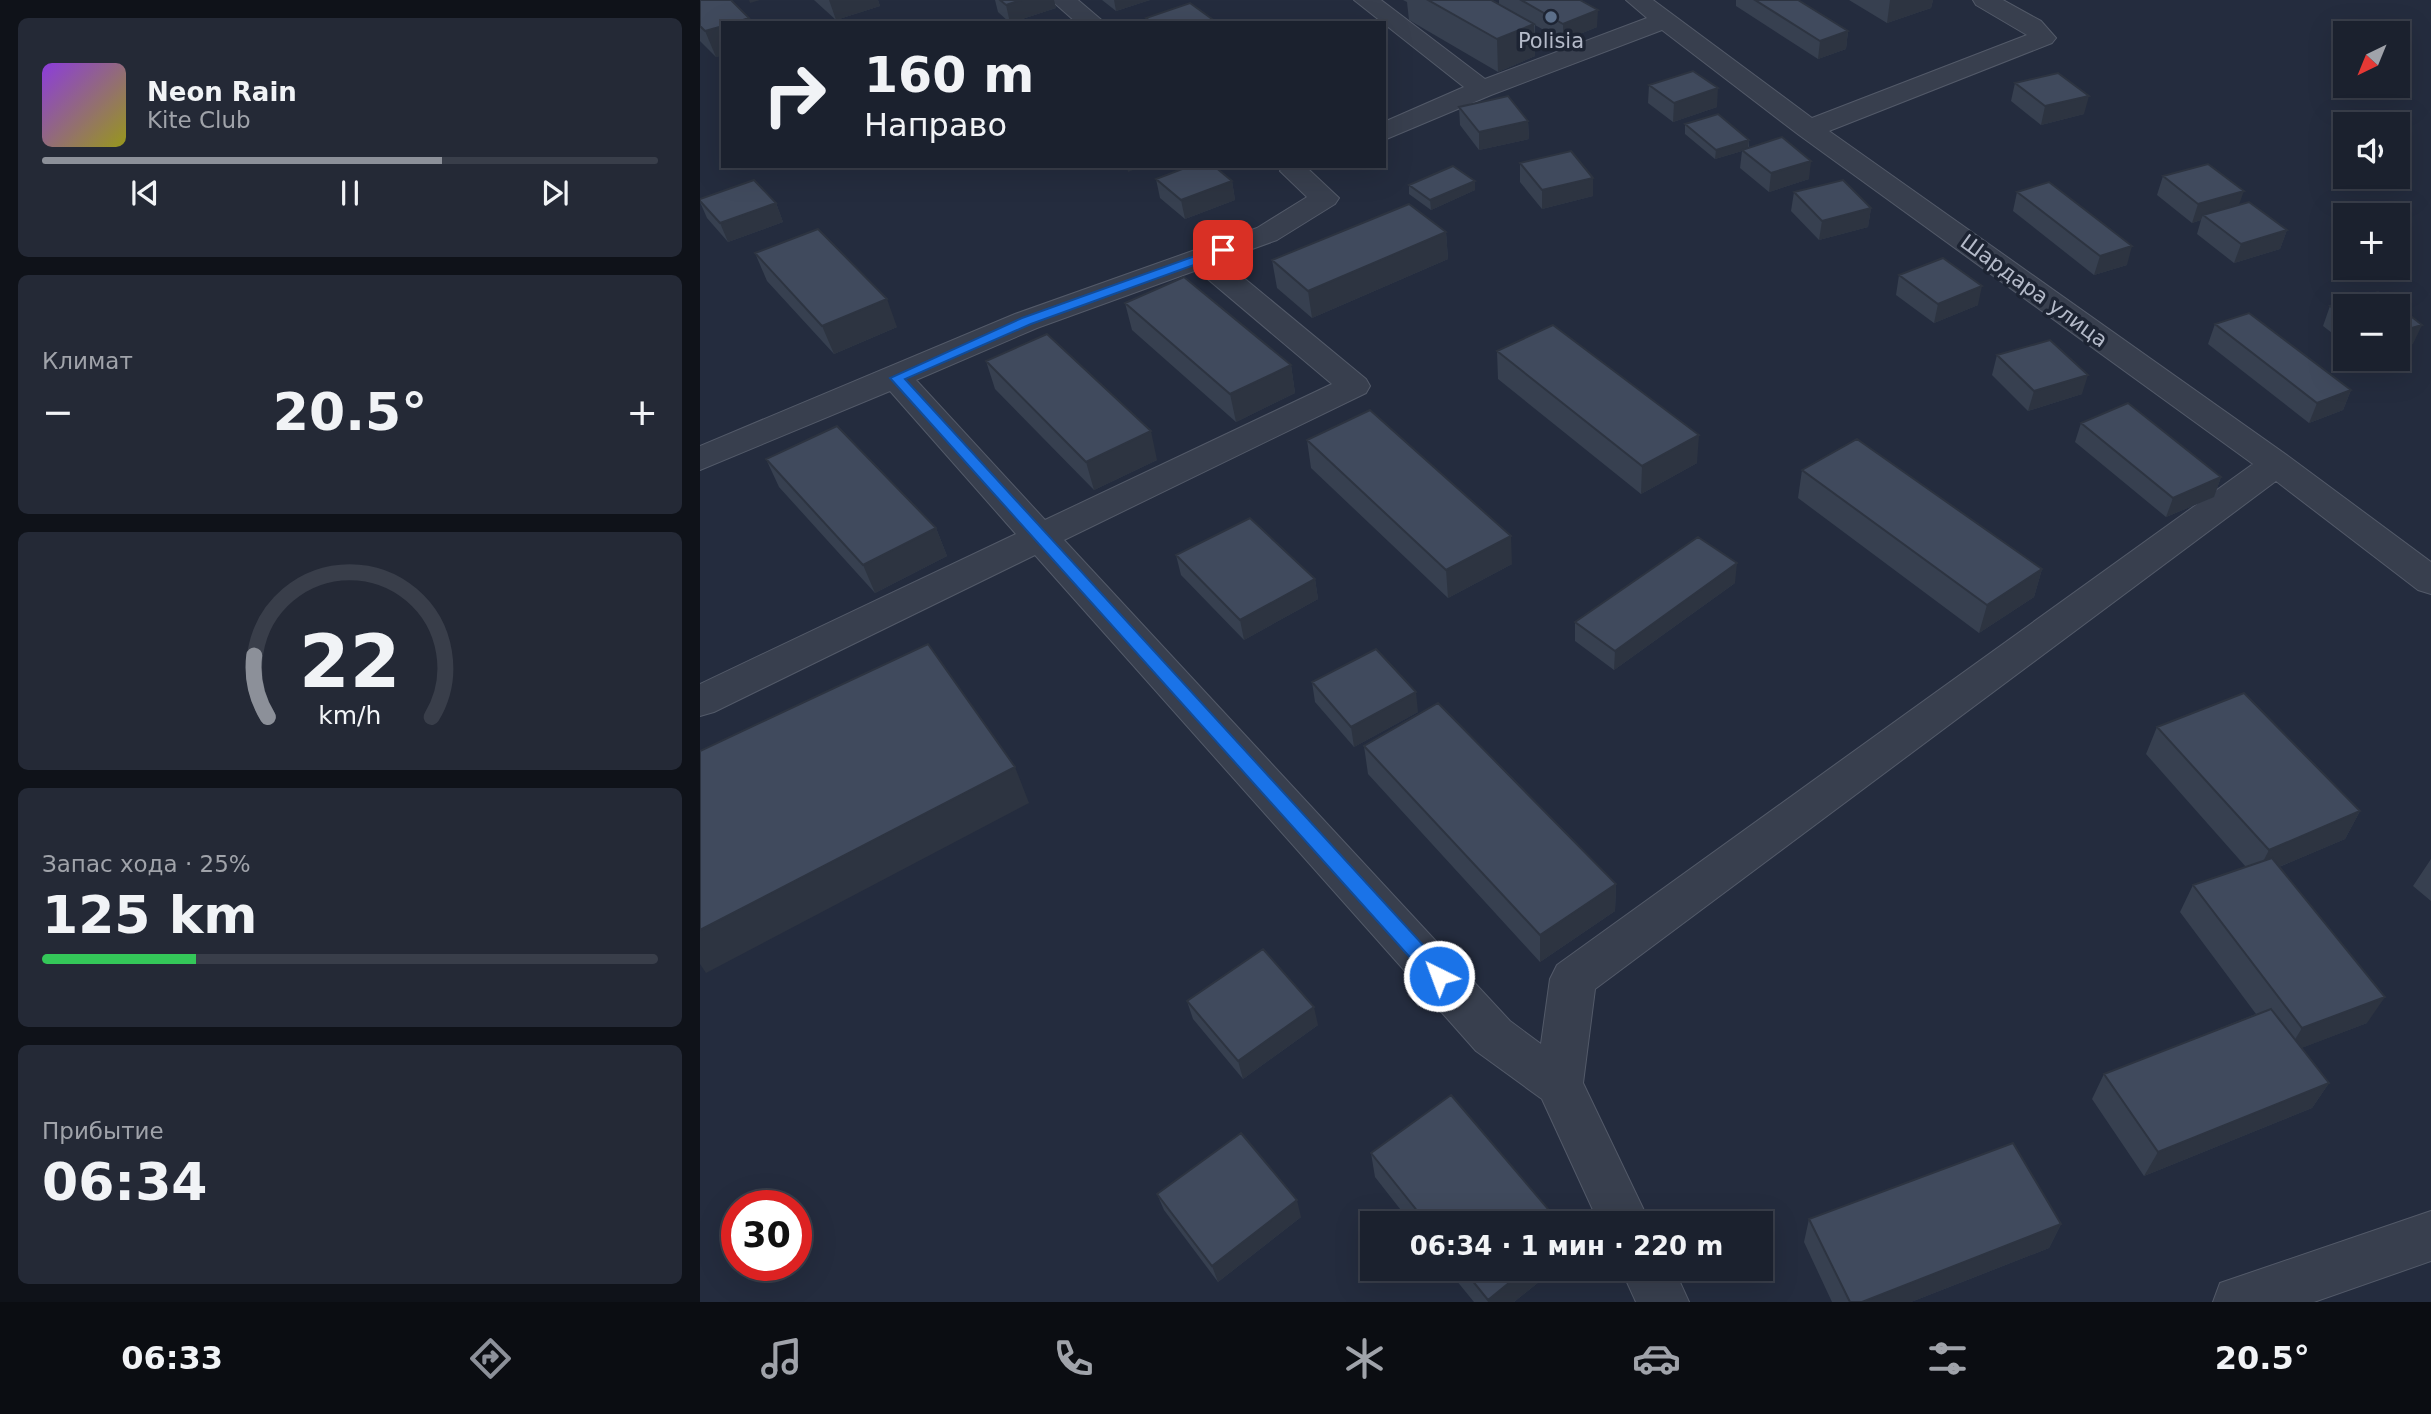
<!DOCTYPE html>
<html lang="ru">
<meta charset="utf-8">
<style>
body{margin:0;font-family:"DejaVu Sans",sans-serif;background:#242936;color:#f1f3f6;height:100vh;display:flex;flex-direction:column;font-size:26px;white-space:nowrap}
*{box-sizing:border-box;margin:0}
p{font-size:23px;color:#a0a3aa}
.icon{flex:none;width:38px;height:38px;fill:none;stroke:currentColor;stroke-width:2;stroke-linecap:round;stroke-linejoin:round}
.map{position:relative;flex:1;overflow:hidden}
.sheet{display:flex;flex-direction:column;gap:18px;padding:18px;background:#0f1219;width:700px}
.sheet>*{flex:none}
.top-card{position:absolute;left:21px;top:21px;width:665px;height:147px;border-radius:0px;box-shadow:0 7px 28px #0002,0 0 0 2px #393e4a;background:#1b212e;color:#f1f3f6;overflow:hidden}
.needle{width:46px;rotate:223deg}
.controls{position:absolute;left:1633px;top:21px;display:grid;gap:14px}
.controls a{display:grid;place-items:center;width:77px;height:77px;border-radius:0px;background:#1b212e;box-shadow:0 7px 28px #0002,0 0 0 2px #393e4a;font-size:35px}
.speed{position:absolute;left:21px;top:1190px;display:flex;gap:14px;font-size:35px;font-weight:700;text-align:center}
.speed>*{display:grid;place-content:center;width:91px;height:91px;border-radius:50%;background:#1b212e;box-shadow:0 7px 28px #0002,0 0 0 2px #393e4a;line-height:1}
.speed .limit{border:10px solid #d22;background:#fff;color:#111}
.pin{position:absolute;display:grid;place-items:center;width:60px;height:60px;color:#fff;margin:-30px;border-radius:14px;box-shadow:0 4px 10px #0006}
.me{position:absolute;width:77px;margin:-38px;rotate:318deg;stroke-linejoin:round;filter:drop-shadow(0 0 5px #0008)}
.turn{display:flex;align-items:center;gap:24px;height:147px;padding:0 28px;font-size:32px}
.turn .icon{width:91px;height:91px;stroke-width:2.5}
.turn b{display:block;font-size:49px;line-height:60px}
.big{font-size:52px;font-weight:700;line-height:1.1}
.sheet .widget{flex:1;display:flex;flex-direction:column;justify-content:center;gap:10px;min-width:0;padding:0 24px;border-radius:10px;background:#242936}
.sheet .dial{align-items:center;gap:0}
.dial svg{height:182px;overflow:visible;fill:none;stroke:#393e4a;stroke-width:7;stroke-linecap:round;text-anchor:middle}
.dial text{fill:#f1f3f6;stroke:none}
.song{display:flex;align-items:center;gap:21px}
.cover{width:84px;height:84px;border-radius:10px;background:linear-gradient(135deg,hsl(270 70% 55%),hsl(60 70% 35%))}
.played{height:7px;border-radius:4px;background:linear-gradient(90deg,#8c9099 65%,#393e4a 65%)}
.keys{display:flex;justify-content:space-around;direction:ltr}
.heat{display:flex;justify-content:space-between;align-items:center;font-size:38px;direction:ltr}
.charge{height:10px;border-radius:5px;background:linear-gradient(90deg,#34c759 25%,#393e4a 0)}
.trip{position:absolute;left:660px;top:1211px;width:413px;height:70px;border-radius:0px;background:#1b212e;box-shadow:0 7px 28px #0002,0 0 0 2px #393e4a;font-weight:700;line-height:70px;text-align:center}
.menu{display:flex;height:112px;justify-content:space-around;align-items:center;background:#0b0d12;color:#a0a3aa}
.menu .icon{width:49px;height:49px}
.menu .selected{color:#8c9099}
.menu b{font-size:32px;color:#f1f3f6}
main{display:flex;flex:1;min-height:0}
.map>svg:first-child{display:block}
</style>
<main>
<section class="sheet">
<div class="widget">
<div class="song"><i class="cover"></i><div><b>Neon Rain</b><p>Kite Club</p></div></div>
<div class="played"></div>
<div class="keys"><svg class="icon" aria-label="previous" viewBox="0 0 24 24"><path d="M18 5L8 12l10 7zM5 5v14"/></svg><svg class="icon" aria-label="pause" viewBox="0 0 24 24"><path d="M8 5v14M16 5v14"/></svg><svg class="icon" aria-label="next" viewBox="0 0 24 24"><path d="M6 5l10 7-10 7zM19 5v14"/></svg></div>
</div>
<div class="widget"><p>Климат</p>
<div class="heat"><a>−</a><b class="big">20.5°</b><a>+</a></div>
</div>
<div class="widget dial"><svg viewBox="0 0 100 80">
<path d="M14 69A42 42 0 1 1 86 69"/>
<path d="M14 69A42 42 0 0 1 8 42" stroke="#8c9099"/>
<text x="50" y="56" font-size="32" font-weight="700">22</text>
<text x="50" y="72" font-size="11">km/h</text>
</svg></div>
<div class="widget"><p>Запас хода · 25%</p><b class="big">125 km</b><div class="charge"></div></div>
<div class="widget"><p>Прибытие</p><b class="big">06:34</b></div>
</section>
<div class="map">
<svg width="1731" height="1302" viewBox="0 0 1731 1302">
<rect width="100%" height="100%" fill="#242c3e"/>
<g fill="none" stroke-linecap="round" stroke-linejoin="round">
<g stroke="#535a69" stroke-width="2">
<path id="minor" d="M 351,0 L 378,0 L 405,23 L 377,23 Z
M 654,0 L 681,0 L 785,79 L 947,18 L 926,0 L 953,0 L 1112,118 L 1327,35 L 1276,5 L 1273,0 L 1303,0 L 1341,21 L 1356,38 L 1352,43 L 1129,131 L 1588,456 L 1731,562 L 1731,594 L 1718,590 L 1576,481 L 895,989 L 883,1083 L 950,1223 L 899,1223 L 842,1099 L 776,1051 L 335,555 L 14,712 L 0,716 L 0,684 L 316,534 L 190,391 L 0,470 L 0,446 L 315,314 L 557,228 L 607,197 L 580,171 L 583,166 L 605,166 L 639,198 L 635,204 L 577,240 L 522,260 L 666,379 L 670,386 L 666,393 L 364,540 L 810,1021 L 841,1044 L 850,979 L 857,965 L 1553,464 L 1099,135 L 962,30 L 791,95 L 684,140 L 684,122 L 764,87 ZM 497,270 L 632,384 L 345,520 L 216,380 L 337,328 Z
M 1731,1211 L 1731,1261 L 1614,1302 L 1513,1302 L 1520,1283 Z
M 921,1269 L 974,1269 L 989,1302 L 936,1302 Z"/>
</g>
<use href="#minor" fill="#383f4e" fill-rule="evenodd"/>
</g>
<path fill="#374050" d="M 0,0 L 49,18 L 51,23 L 23,23 L 23,55 L 16,57 L 0,41 Z
M 114,0 L 178,0 L 180,6 L 136,20 Z
M 295,0 L 354,0 L 356,8 L 310,23 L 298,12 Z
M 402,0 L 450,0 L 416,11 Z
M 703,0 L 791,0 L 799,4 L 799,0 L 880,0 L 897,27 L 863,41 L 835,25 L 835,56 L 798,72 L 709,20 L 707,2 Z
M 1036,0 L 1098,0 L 1148,31 L 1146,49 L 1118,59 L 1036,6 Z
M 1149,0 L 1233,0 L 1231,8 L 1187,23 Z
M 1315,83 L 1384,114 L 1341,125 L 1311,101 Z
M 949,85 L 1017,107 L 973,122 L 948,103 Z
M 759,107 L 828,121 L 829,139 L 779,150 L 760,125 Z
M 985,124 L 1049,140 L 1049,147 L 1109,179 L 1069,192 L 1040,168 L 1042,151 L 1015,159 L 985,134 Z
M 820,163 L 893,178 L 893,196 L 842,209 L 820,182 Z
M 1463,176 L 1539,205 L 1587,230 L 1580,249 L 1534,263 L 1497,234 L 1501,220 L 1492,223 L 1457,195 Z
M 456,179 L 532,181 L 535,200 L 485,219 L 460,198 Z
M 775,181 L 775,190 L 731,210 L 709,194 L 709,185 Z
M 1094,192 L 1171,208 L 1168,227 L 1119,240 L 1091,211 Z
M 1317,192 L 1427,265 L 1394,275 L 1313,211 Z
M 0,199 L 76,203 L 83,222 L 28,242 L 7,218 L 0,202 Z
M 746,232 L 748,259 L 612,318 L 577,288 L 572,260 Z
M 55,253 L 197,327 L 134,354 L 67,281 Z
M 1199,275 L 1278,305 L 1234,323 L 1196,295 Z
M 425,303 L 591,365 L 595,393 L 536,422 L 432,330 Z
M 1630,306 L 1645,306 L 1645,343 L 1623,326 Z
M 1515,324 L 1651,390 L 1643,410 L 1609,423 L 1508,344 Z
M 797,351 L 997,463 L 941,494 L 798,379 Z
M 1297,355 L 1382,394 L 1328,411 L 1292,375 Z
M 286,361 L 457,460 L 394,490 L 295,389 Z
M 1381,423 L 1521,477 L 1514,497 L 1466,517 L 1375,442 Z
M 607,440 L 812,564 L 748,598 L 611,468 Z
M 66,459 L 236,528 L 247,556 L 175,593 L 79,487 Z
M 1102,470 L 1342,569 L 1334,597 L 1279,633 L 1098,498 Z
M 476,555 L 615,579 L 618,599 L 544,640 L 481,575 Z
M 1035,583 L 914,670 L 875,641 L 875,622 Z
M 612,682 L 718,712 L 654,747 L 615,702 Z
M 1457,727 L 1660,811 L 1645,839 L 1579,867 L 1667,1023 L 1601,1048 L 1629,1083 L 1612,1108 L 1444,1176 L 1392,1099 L 1404,1074 L 1556,1014 L 1480,912 L 1493,885 L 1546,867 L 1446,754 Z
M 664,746 L 916,884 L 915,911 L 840,962 L 668,774 Z
M 1731,859 L 1731,901 L 1713,886 Z
M 487,1001 L 618,1025 L 543,1079 L 493,1019 Z
M 671,1153 L 860,1223 L 711,1223 L 675,1177 Z
M 457,1194 L 601,1217 L 518,1282 L 464,1210 Z
M 1109,1219 L 1361,1224 L 1349,1248 L 1211,1302 L 1132,1302 L 1104,1242 Z
M 747,1269 L 855,1269 L 814,1302 L 774,1302 Z"/>
<path fill="#2d3441" d="M 49,0 L 60,0 L 50,3 Z
M 129,0 L 178,0 L 180,6 L 136,20 Z
M 321,0 L 354,0 L 356,8 L 310,23 L 306,5 Z
M 414,0 L 450,0 L 416,11 Z
M 1190,0 L 1233,0 L 1231,8 L 1187,23 Z
M 898,10 L 897,27 L 863,41 L 863,24 Z
M 49,18 L 51,23 L 34,23 Z
M 834,24 L 835,56 L 798,72 L 797,39 Z
M 23,26 L 23,55 L 16,57 L 5,31 Z
M 1148,31 L 1146,49 L 1118,59 L 1120,41 Z
M 1018,88 L 1017,107 L 973,122 L 974,103 Z
M 1389,96 L 1384,114 L 1341,125 L 1345,106 Z
M 828,121 L 829,139 L 779,150 L 779,132 Z
M 1049,140 L 1048,149 L 1042,150 L 1042,151 L 1015,159 L 1016,150 Z
M 1111,161 L 1109,179 L 1069,192 L 1071,173 Z
M 427,166 L 443,166 L 428,172 Z
M 893,178 L 893,196 L 842,209 L 842,190 Z
M 532,181 L 535,200 L 485,219 L 481,200 Z
M 775,181 L 775,190 L 731,210 L 730,200 Z
M 1544,191 L 1537,210 L 1503,215 L 1501,220 L 1492,223 L 1498,204 Z
M 76,203 L 83,222 L 28,242 L 20,223 Z
M 1171,208 L 1168,227 L 1119,240 L 1122,221 Z
M 1587,230 L 1580,249 L 1534,263 L 1541,244 Z
M 746,232 L 748,259 L 612,318 L 608,291 Z
M 1432,246 L 1427,265 L 1394,275 L 1400,256 Z
M 1282,286 L 1278,305 L 1234,323 L 1238,304 Z
M 187,299 L 197,327 L 134,354 L 122,326 Z
M 1722,325 L 1713,344 L 1698,349 L 1698,332 Z
M 591,365 L 595,393 L 536,422 L 530,394 Z
M 1388,375 L 1382,394 L 1328,411 L 1334,391 Z
M 1651,390 L 1643,410 L 1609,423 L 1617,403 Z
M 451,431 L 457,460 L 394,490 L 386,462 Z
M 999,435 L 997,463 L 941,494 L 942,466 Z
M 1521,477 L 1514,497 L 1466,517 L 1473,498 Z
M 236,528 L 247,556 L 175,593 L 163,565 Z
M 811,536 L 812,564 L 748,598 L 746,570 Z
M 1037,563 L 1035,583 L 914,670 L 915,651 Z
M 1342,569 L 1334,597 L 1279,633 L 1287,605 Z
M 615,579 L 618,599 L 544,640 L 540,620 Z
M 716,692 L 718,712 L 654,747 L 651,727 Z
M 315,767 L 329,803 L 6,973 L 0,964 L 0,930 Z
M 1660,811 L 1645,839 L 1555,877 L 1569,850 Z
M 916,884 L 915,911 L 840,962 L 840,935 Z
M 1685,997 L 1667,1023 L 1586,1054 L 1602,1028 Z
M 614,1007 L 618,1025 L 543,1079 L 538,1061 Z
M 1629,1083 L 1612,1108 L 1444,1176 L 1458,1152 Z
M 597,1200 L 601,1217 L 518,1282 L 512,1266 Z
M 1361,1224 L 1349,1248 L 1211,1302 L 1162,1302 Z
M 826,1269 L 855,1269 L 814,1302 L 788,1302 L 788,1300 Z"/>
<path fill="#404a5d" stroke="#2d3441" stroke-width="2" d="M 0,0 L 31,0 L 49,18 L 34,23 L 23,23 L 23,26 L 5,31 L 0,26 Z
M 300,0 L 321,0 L 306,5 Z
M 728,0 L 791,0 L 834,24 L 797,39 Z
M 821,0 L 880,0 L 898,10 L 863,24 Z
M 1055,0 L 1098,0 L 1148,31 L 1120,41 Z
M 490,3 L 512,19 L 501,23 L 452,23 L 446,18 Z
M 993,71 L 1018,88 L 974,103 L 949,85 Z
M 1358,73 L 1389,96 L 1345,106 L 1315,83 Z
M 808,96 L 828,121 L 779,132 L 759,107 Z
M 1018,114 L 1049,140 L 1016,150 L 985,124 Z
M 1082,137 L 1111,161 L 1071,173 L 1042,150 Z
M 871,151 L 893,178 L 842,190 L 820,163 Z
M 1508,164 L 1544,191 L 1498,204 L 1463,176 Z
M 490,166 L 514,166 L 532,181 L 481,200 L 456,179 Z
M 753,166 L 775,181 L 730,200 L 709,185 Z
M 54,180 L 76,203 L 20,223 L 0,201 L 0,199 Z
M 1143,180 L 1171,208 L 1122,221 L 1094,192 Z
M 1349,182 L 1432,246 L 1400,256 L 1317,192 Z
M 1549,202 L 1587,230 L 1541,244 L 1503,215 Z
M 709,204 L 746,232 L 608,291 L 572,260 Z
M 118,229 L 187,299 L 122,326 L 55,253 Z
M 1243,258 L 1282,286 L 1238,304 L 1199,275 Z
M 484,277 L 591,365 L 530,394 L 425,303 Z
M 1678,292 L 1697,306 L 1645,306 L 1645,318 L 1630,306 Z
M 1698,306 L 1722,325 L 1698,332 Z
M 1549,313 L 1651,390 L 1617,403 L 1515,324 Z
M 853,325 L 999,435 L 942,466 L 797,351 Z
M 347,334 L 451,431 L 386,462 L 286,361 Z
M 1350,340 L 1388,375 L 1334,391 L 1297,355 Z
M 1428,403 L 1521,477 L 1473,498 L 1381,423 Z
M 670,410 L 811,536 L 746,570 L 607,440 Z
M 137,426 L 236,528 L 163,565 L 66,459 Z
M 1157,439 L 1342,569 L 1287,605 L 1102,470 Z
M 550,518 L 615,579 L 540,620 L 476,555 Z
M 998,537 L 1037,563 L 915,651 L 875,622 Z
M 228,644 L 315,767 L 0,930 L 0,751 Z
M 676,649 L 716,692 L 651,727 L 612,682 Z
M 1544,693 L 1660,811 L 1569,850 L 1457,727 Z
M 738,703 L 916,884 L 840,935 L 664,746 Z
M 1572,858 L 1685,997 L 1602,1028 L 1493,885 Z
M 563,949 L 614,1007 L 538,1061 L 487,1001 Z
M 1571,1009 L 1629,1083 L 1458,1152 L 1404,1074 Z
M 751,1095 L 860,1223 L 727,1223 L 671,1153 Z
M 541,1133 L 597,1200 L 512,1266 L 457,1194 Z
M 1313,1143 L 1361,1224 L 1162,1302 L 1150,1302 L 1109,1219 Z
M 763,1269 L 826,1269 L 788,1300 Z"/>
<path fill="#1a73e8" stroke="#114b97" stroke-width="2" d="M 523,246 L 527,247 L 527,253 L 331,324 L 205,379 L 746,970 L 748,976 L 746,982 L 739,984 L 732,982 L 190,378 L 322,318 Z"/>
<circle fill="#5c6f8a" stroke="#1d2433" stroke-width="2.5" cx="851" cy="17" r="7"/>
<g text-anchor="middle" dominant-baseline="central" stroke-width="7" stroke-linejoin="round" paint-order="stroke">
<g font-size="21" fill="#b4bac9" stroke="#1d2433">
<text x="851" y="41">Polisia</text>
</g>
<g font-size="21" fill="#b4bac9" stroke="#1d2433">
<text transform="translate(1334 291) rotate(36)">Шардара улица</text>
</g>
</g>
</svg>
<div class="controls">
<a><svg class="needle" viewBox="-14 -14 28 28"><path d="M0-13l5 13h-10z" fill="#e53935"/><path d="M0 13l5-13h-10z" fill="#a0a3aa"/></svg></a>
<a><svg class="icon" aria-label="sound" viewBox="0 0 24 24"><path d="M4 9h4l5-4v14l-5-4H4zM17 9q2 3 0 6"/></svg></a>
<a>+</a>
<a>−</a>
</div>
<div class="speed"><div class="limit">30</div></div>
<div class="pin" style="left:523px;top:250px;background:#d93025"><svg class="icon" aria-label="arrive" viewBox="0 0 24 24"><path d="M6 21V4h12l-3 4 3 4H6"/></svg></div>
<svg class="me" style="left:739px;top:976px" viewBox="-20 -20 40 40"><circle r="17" fill="#1a73e8" stroke="#fff" stroke-width="3"/><path d="M0-11L8 9 0 5-8 9z" fill="#fff"/></svg>
<div class="trip">06:34 · 1 мин · 220 m</div>
<div class="top-card">
<div class="turn"><svg class="icon" aria-label="right" viewBox="0 0 24 24"><path d="M7 20v-9h11M14 6l5 5-5 5"/></svg><div><b>160 m</b>Направо</div></div>
</div>
</div>
</main>
<nav class="menu">
<b>06:33</b>
<svg class="icon selected" aria-label="directions" viewBox="0 0 24 24"><path d="M12 3l9 9-9 9-9-9zM9 14v-3h6M13 9l2 2-2 2"/></svg>
<svg class="icon" aria-label="music" viewBox="0 0 24 24"><path d="M9 18V5l10-2v13"/><circle cx="6" cy="18" r="3"/><circle cx="16" cy="16" r="3"/></svg>
<svg class="icon" aria-label="phone" viewBox="0 0 24 24"><path d="M5 4h4l2 5-3 2q2 4 5 5l2-3 5 2v4C11 20 4 13 5 4z"/></svg>
<svg class="icon" aria-label="climate" viewBox="0 0 24 24"><path d="M12 3v18M4 7l16 10M4 17L20 7"/></svg>
<svg class="icon" aria-label="car" viewBox="0 0 24 24"><path d="M5 17H2v-5l4-1 3-4h7l3 4 3 1v5h-3M9 17h6M6 11h13"/><circle cx="7" cy="17" r="2"/><circle cx="17" cy="17" r="2"/></svg>
<svg class="icon" aria-label="filters" viewBox="0 0 24 24"><path d="M4 7h16M4 17h16"/><circle cx="9" cy="7" r="2"/><circle cx="15" cy="17" r="2"/></svg>
<b>20.5°</b>
</nav>
